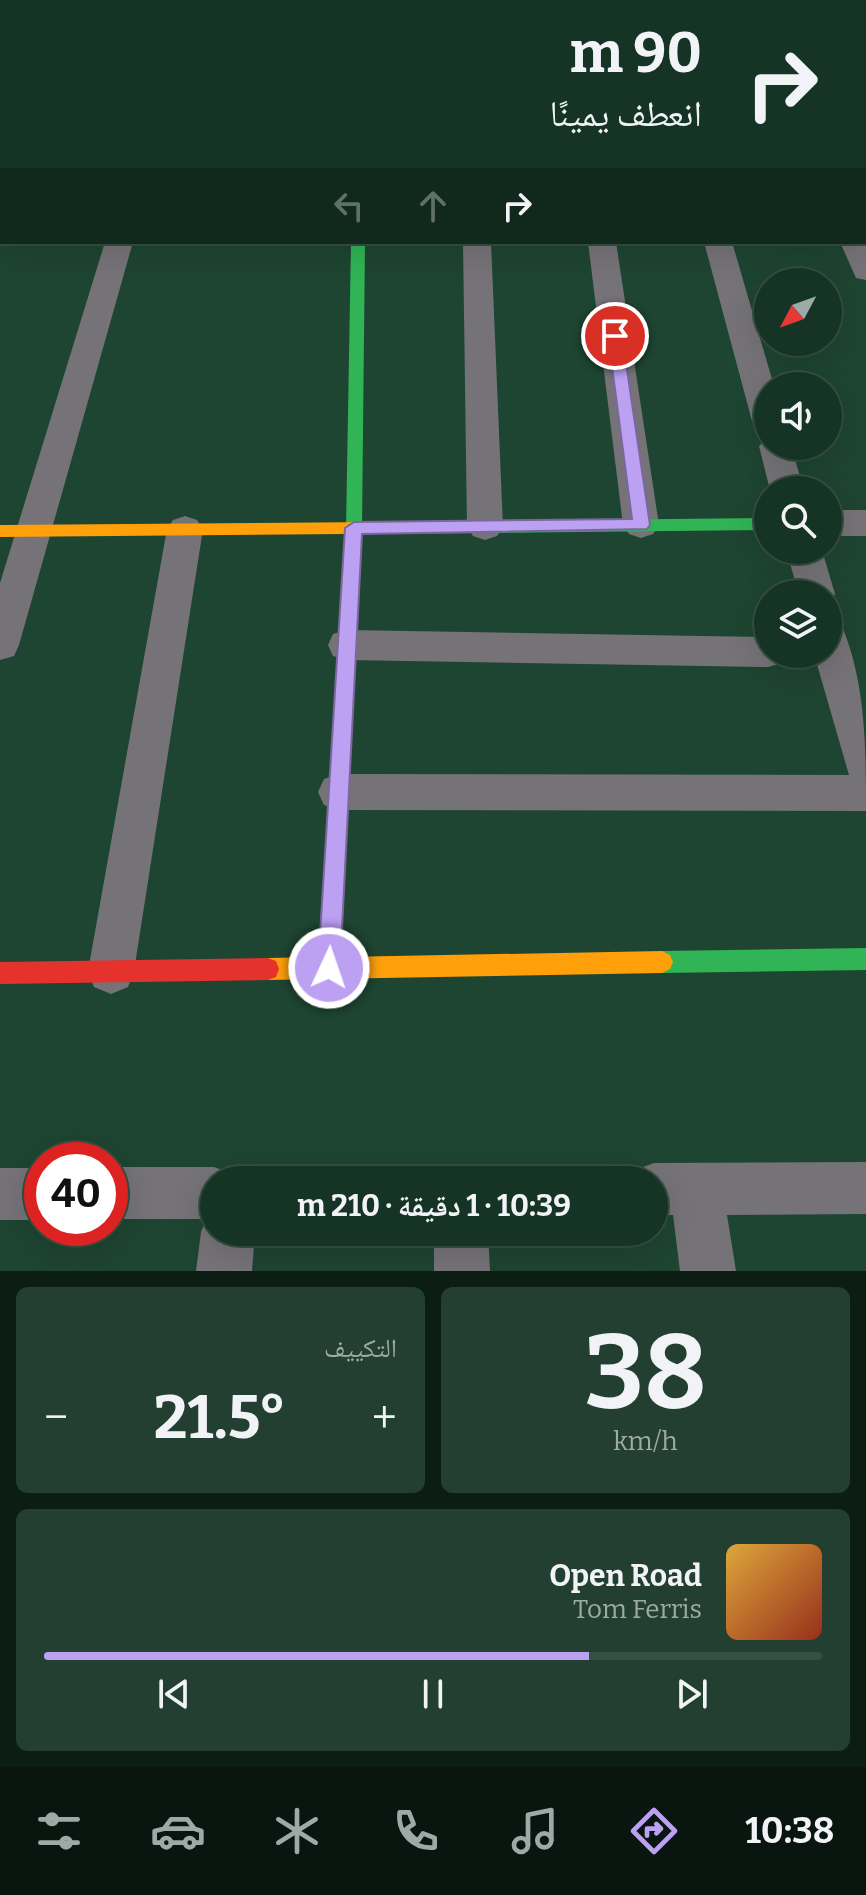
<!DOCTYPE html>
<html lang="ar">
<meta charset="utf-8">
<style>
body{margin:0;font-family:Bitter,"Noto Naskh Arabic",serif;background:#233f32;color:#f1f3f6;direction:rtl;height:100vh;display:flex;flex-direction:column;font-size:30px;white-space:nowrap}
*{box-sizing:border-box;margin:0}
p{font-size:26px;color:#9eaaa7}
.icon{flex:none;width:44px;height:44px;fill:none;stroke:currentColor;stroke-width:2;stroke-linecap:round;stroke-linejoin:round}
.map{position:relative;height:1271px;overflow:hidden;direction:ltr}
.details{display:flex;flex-direction:column;gap:16px;padding:16px;background:#0c1d14;flex:1}
.details>*{flex:none}
.guide{position:absolute;left:0px;top:0px;width:866px;height:244px;box-shadow:0 8px 32px #0002,0 0 0 2px #354f42;direction:rtl;background:#163425;color:#f1f3f6;overflow:hidden}
.needle{width:52px;rotate:229deg}
.fabs{position:absolute;left:754px;top:268px;display:grid;gap:16px}
.fabs a{display:grid;place-items:center;width:88px;height:88px;border-radius:50%;background:#163425;box-shadow:0 8px 32px #0002,0 0 0 2px #354f42;font-size:40px}
.speed{position:absolute;left:24px;top:1142px;display:flex;gap:16px;font-size:40px;font-weight:700;text-align:center}
.speed>*{display:grid;place-content:center;width:104px;height:104px;border-radius:50%;background:#163425;box-shadow:0 8px 32px #0002,0 0 0 2px #354f42;line-height:1}
.speed .limit{border:12px solid #d22;background:#fff;color:#111}
.pin{position:absolute;display:grid;place-items:center;width:68px;height:68px;color:#fff;margin:-34px;border:4px solid #fff;border-radius:50%;box-shadow:0 2px 8px #0007}
.me{position:absolute;width:88px;margin:-44px;rotate:3deg;stroke-linejoin:round;filter:drop-shadow(0 0 6px #0008)}
.turn{display:flex;align-items:center;gap:28px;height:168px;padding:0 32px;font-size:36px}
.turn .icon{width:104px;height:104px;stroke-width:2.5}
.turn b{display:block;font-size:56px;line-height:68px}
.lanes{display:flex;align-items:center;height:76px;padding:0 32px;background:#0003;justify-content:center;gap:40px;direction:ltr}
.lanes .off{opacity:.35}
.big{font-size:60px;font-weight:700;line-height:1.1}
.details .tile{flex:1;display:flex;flex-direction:column;justify-content:center;gap:12px;min-width:0;padding:0 28px;border-radius:12px;background:#233f32}
.details .dial{align-items:center;gap:0}
.dial b{font-size:104px;line-height:1}
.song{display:flex;align-items:center;gap:24px}
.cover{width:96px;height:96px;border-radius:12px;background:linear-gradient(135deg,hsl(40 70% 55%),hsl(10 70% 35%))}
.played{height:8px;border-radius:4px;background:linear-gradient(90deg,#bca0f2 70%,#354f42 70%)}
.keys{display:flex;justify-content:space-around;direction:ltr}
.heat{display:flex;justify-content:space-between;align-items:center;font-size:44px;direction:ltr}
.details .tiles{flex:1;display:grid;gap:16px;grid-template-columns:1fr 1fr}
.tile:last-child{grid-column:span 2}
.trip{position:absolute;left:200px;top:1166px;width:468px;height:80px;border-radius:40px;background:#163425;box-shadow:0 8px 32px #0002,0 0 0 2px #354f42;font-weight:700;line-height:80px;text-align:center;direction:rtl}
.menu{display:flex;height:128px;justify-content:space-around;align-items:center;background:#09150f;color:#9eaaa7}
.menu .icon{width:56px;height:56px}
.menu .active{color:#bca0f2}
.menu b{font-size:36px;color:#f1f3f6}
.map>svg:first-child{display:block}
</style>
<div class="map">
<svg width="866" height="1271" viewBox="0 0 866 1271">
<rect width="100%" height="100%" fill="#1e4531"/>
<g fill="none" stroke-linecap="round" stroke-linejoin="round">
<path fill="#757377" fill-rule="evenodd" d="M 0,0 L 319,0 L 2,2 L 0,7 Z
M 367,0 L 387,0 L 388,2 L 366,2 Z
M 641,0 L 661,0 L 662,2 L 640,2 Z
M 740,0 L 760,0 L 762,2 L 740,2 Z
M 0,132 L 2,132 L 2,146 L 0,146 Z
M 864,237 L 866,240 L 866,280 L 856,278 L 840,242 L 864,242 Z
M 105,242 L 133,242 L 19,645 L 14,656 L 0,660 L 0,583 Z
M 463,242 L 491,242 L 503,527 L 497,536 L 485,540 L 473,536 L 467,527 Z
M 588,242 L 616,242 L 659,525 L 653,534 L 641,538 L 629,534 L 623,525 Z
M 704,242 L 732,242 L 774,386 L 768,386 L 768,432 L 757,429 L 752,421 Z
M 768,437 L 768,446 L 791,446 L 804,490 L 770,490 L 759,446 Z
M 828,510 L 866,510 L 866,536 L 828,536 Z
M 185,516 L 197,520 L 203,529 L 134,971 L 128,987 L 111,994 L 94,987 L 88,971 L 167,529 L 173,520 Z
M 786,550 L 822,550 L 835,594 L 830,604 L 828,594 L 799,594 Z
M 828,619 L 841,624 C 866,682 866,748 866,811 L 339,810 L 324,805 L 318,792 L 324,779 L 339,774 L 849,775 L 814,654 L 828,654 Z
M 347,630 L 768,637 L 768,654 L 786,654 L 782,663 L 768,667 L 347,660 L 333,656 L 328,645 L 333,634 Z
M 866,1162 L 866,1214 L 727,1215 L 736,1271 L 680,1271 L 673,1215 L 654,1215 L 654,1180 L 631,1180 L 635,1170 L 654,1163 Z
M 110,1167 L 214,1167 L 233,1174 L 235,1180 L 214,1180 L 214,1232 L 255,1232 L 252,1271 L 196,1271 L 201,1232 L 206,1219 L 110,1219 Z
M 0,1168 L 42,1168 L 42,1220 L 0,1220 Z
M 434,1232 L 488,1232 L 490,1271 L 434,1271 Z"/>
<path fill="#30b455" fill-rule="evenodd" d="M 351,242 L 365,242 L 362,529 L 354,535 L 346,529 Z
M 768,518 L 768,530 L 376,534 L 368,528 L 376,522 Z
M 866,948 L 866,970 L 662,973 L 654,969 L 651,962 L 654,955 L 662,951 Z"/>
<path fill="#ff9f0a" fill-rule="evenodd" d="M 376,522 L 384,528 L 382,532 L 362,534 L 341,957 L 662,951 L 670,955 L 673,962 L 670,969 L 662,973 L 268,980 L 260,977 L 257,969 L 260,961 L 268,958 L 319,957 L 345,534 L 0,537 L 0,525 Z"/>
<path fill="#e5322d" fill-rule="evenodd" d="M 268,958 L 276,961 L 279,969 L 276,977 L 268,980 L 0,984 L 0,962 Z"/>
</g>
<path fill="#bca0f2" stroke="#7a689d" stroke-width="2" d="M 615,332 L 622,336 L 650,525 L 647,529 L 362,534 L 340,968 L 337,975 L 329,978 L 321,975 L 318,968 L 345,528 L 354,522 L 632,519 L 608,336 Z"/>
</svg>
<div class="fabs">
<a><svg class="needle" viewBox="-14 -14 28 28"><path d="M0-13l5 13h-10z" fill="#e53935"/><path d="M0 13l5-13h-10z" fill="#9eaaa7"/></svg></a>
<a><svg class="icon" aria-label="sound" viewBox="0 0 24 24"><path d="M4 9h4l5-4v14l-5-4H4zM17 9q2 3 0 6"/></svg></a>
<a><svg class="icon" aria-label="search" viewBox="0 0 24 24"><circle cx="10" cy="10" r="6"/><path d="M15 15l6 6"/></svg></a>
<a><svg class="icon" aria-label="layers" viewBox="0 0 24 24"><path d="M12 4l9 5-9 5-9-5zM3 14l9 5 9-5"/></svg></a>
</div>
<div class="speed"><div class="limit">40</div></div>
<div class="pin" style="left:615px;top:336px;background:#d93025"><svg class="icon" aria-label="arrive" viewBox="0 0 24 24"><path d="M6 21V4h12l-3 4 3 4H6"/></svg></div>
<svg class="me" style="left:329px;top:968px" viewBox="-20 -20 40 40"><circle r="17" fill="#bca0f2" stroke="#fff" stroke-width="3"/><path d="M0-11L8 9 0 5-8 9z" fill="#fff"/></svg>
<div class="trip">10:39 · 1 دقيقة · 210 m</div>
<div class="guide">
<div class="turn"><svg class="icon" aria-label="right" viewBox="0 0 24 24"><path d="M7 20v-9h11M14 6l5 5-5 5"/></svg><div><b>90 m</b>انعطف يمينًا</div></div>
<div class="lanes"><svg class="icon off" aria-label="left" viewBox="0 0 24 24"><path d="M17 20v-9H6M10 6l-5 5 5 5"/></svg><svg class="icon off" aria-label="ahead" viewBox="0 0 24 24"><path d="M12 20V5M6 11l6-6 6 6"/></svg><svg class="icon" aria-label="right" viewBox="0 0 24 24"><path d="M7 20v-9h11M14 6l5 5-5 5"/></svg></div>
</div>
</div>
<section class="details">
<div class="tiles">
<div class="tile dial"><b>38</b><p>km/h</p></div>
<div class="tile"><p>التكييف</p>
<div class="heat"><a>−</a><b class="big">21.5°</b><a>+</a></div>
</div>
<div class="tile">
<div class="song"><i class="cover"></i><div><b>Open Road</b><p>Tom Ferris</p></div></div>
<div class="played"></div>
<div class="keys"><svg class="icon" aria-label="previous" viewBox="0 0 24 24"><path d="M18 5L8 12l10 7zM5 5v14"/></svg><svg class="icon" aria-label="pause" viewBox="0 0 24 24"><path d="M8 5v14M16 5v14"/></svg><svg class="icon" aria-label="next" viewBox="0 0 24 24"><path d="M6 5l10 7-10 7zM19 5v14"/></svg></div>
</div>
</div>
</section>
<nav class="menu">
<b>10:38</b>
<svg class="icon active" aria-label="directions" viewBox="0 0 24 24"><path d="M12 3l9 9-9 9-9-9zM9 14v-3h6M13 9l2 2-2 2"/></svg>
<svg class="icon" aria-label="music" viewBox="0 0 24 24"><path d="M9 18V5l10-2v13"/><circle cx="6" cy="18" r="3"/><circle cx="16" cy="16" r="3"/></svg>
<svg class="icon" aria-label="phone" viewBox="0 0 24 24"><path d="M5 4h4l2 5-3 2q2 4 5 5l2-3 5 2v4C11 20 4 13 5 4z"/></svg>
<svg class="icon" aria-label="climate" viewBox="0 0 24 24"><path d="M12 3v18M4 7l16 10M4 17L20 7"/></svg>
<svg class="icon" aria-label="car" viewBox="0 0 24 24"><path d="M5 17H2v-5l4-1 3-4h7l3 4 3 1v5h-3M9 17h6M6 11h13"/><circle cx="7" cy="17" r="2"/><circle cx="17" cy="17" r="2"/></svg>
<svg class="icon" aria-label="filters" viewBox="0 0 24 24"><path d="M4 7h16M4 17h16"/><circle cx="9" cy="7" r="2"/><circle cx="15" cy="17" r="2"/></svg>
</nav>
